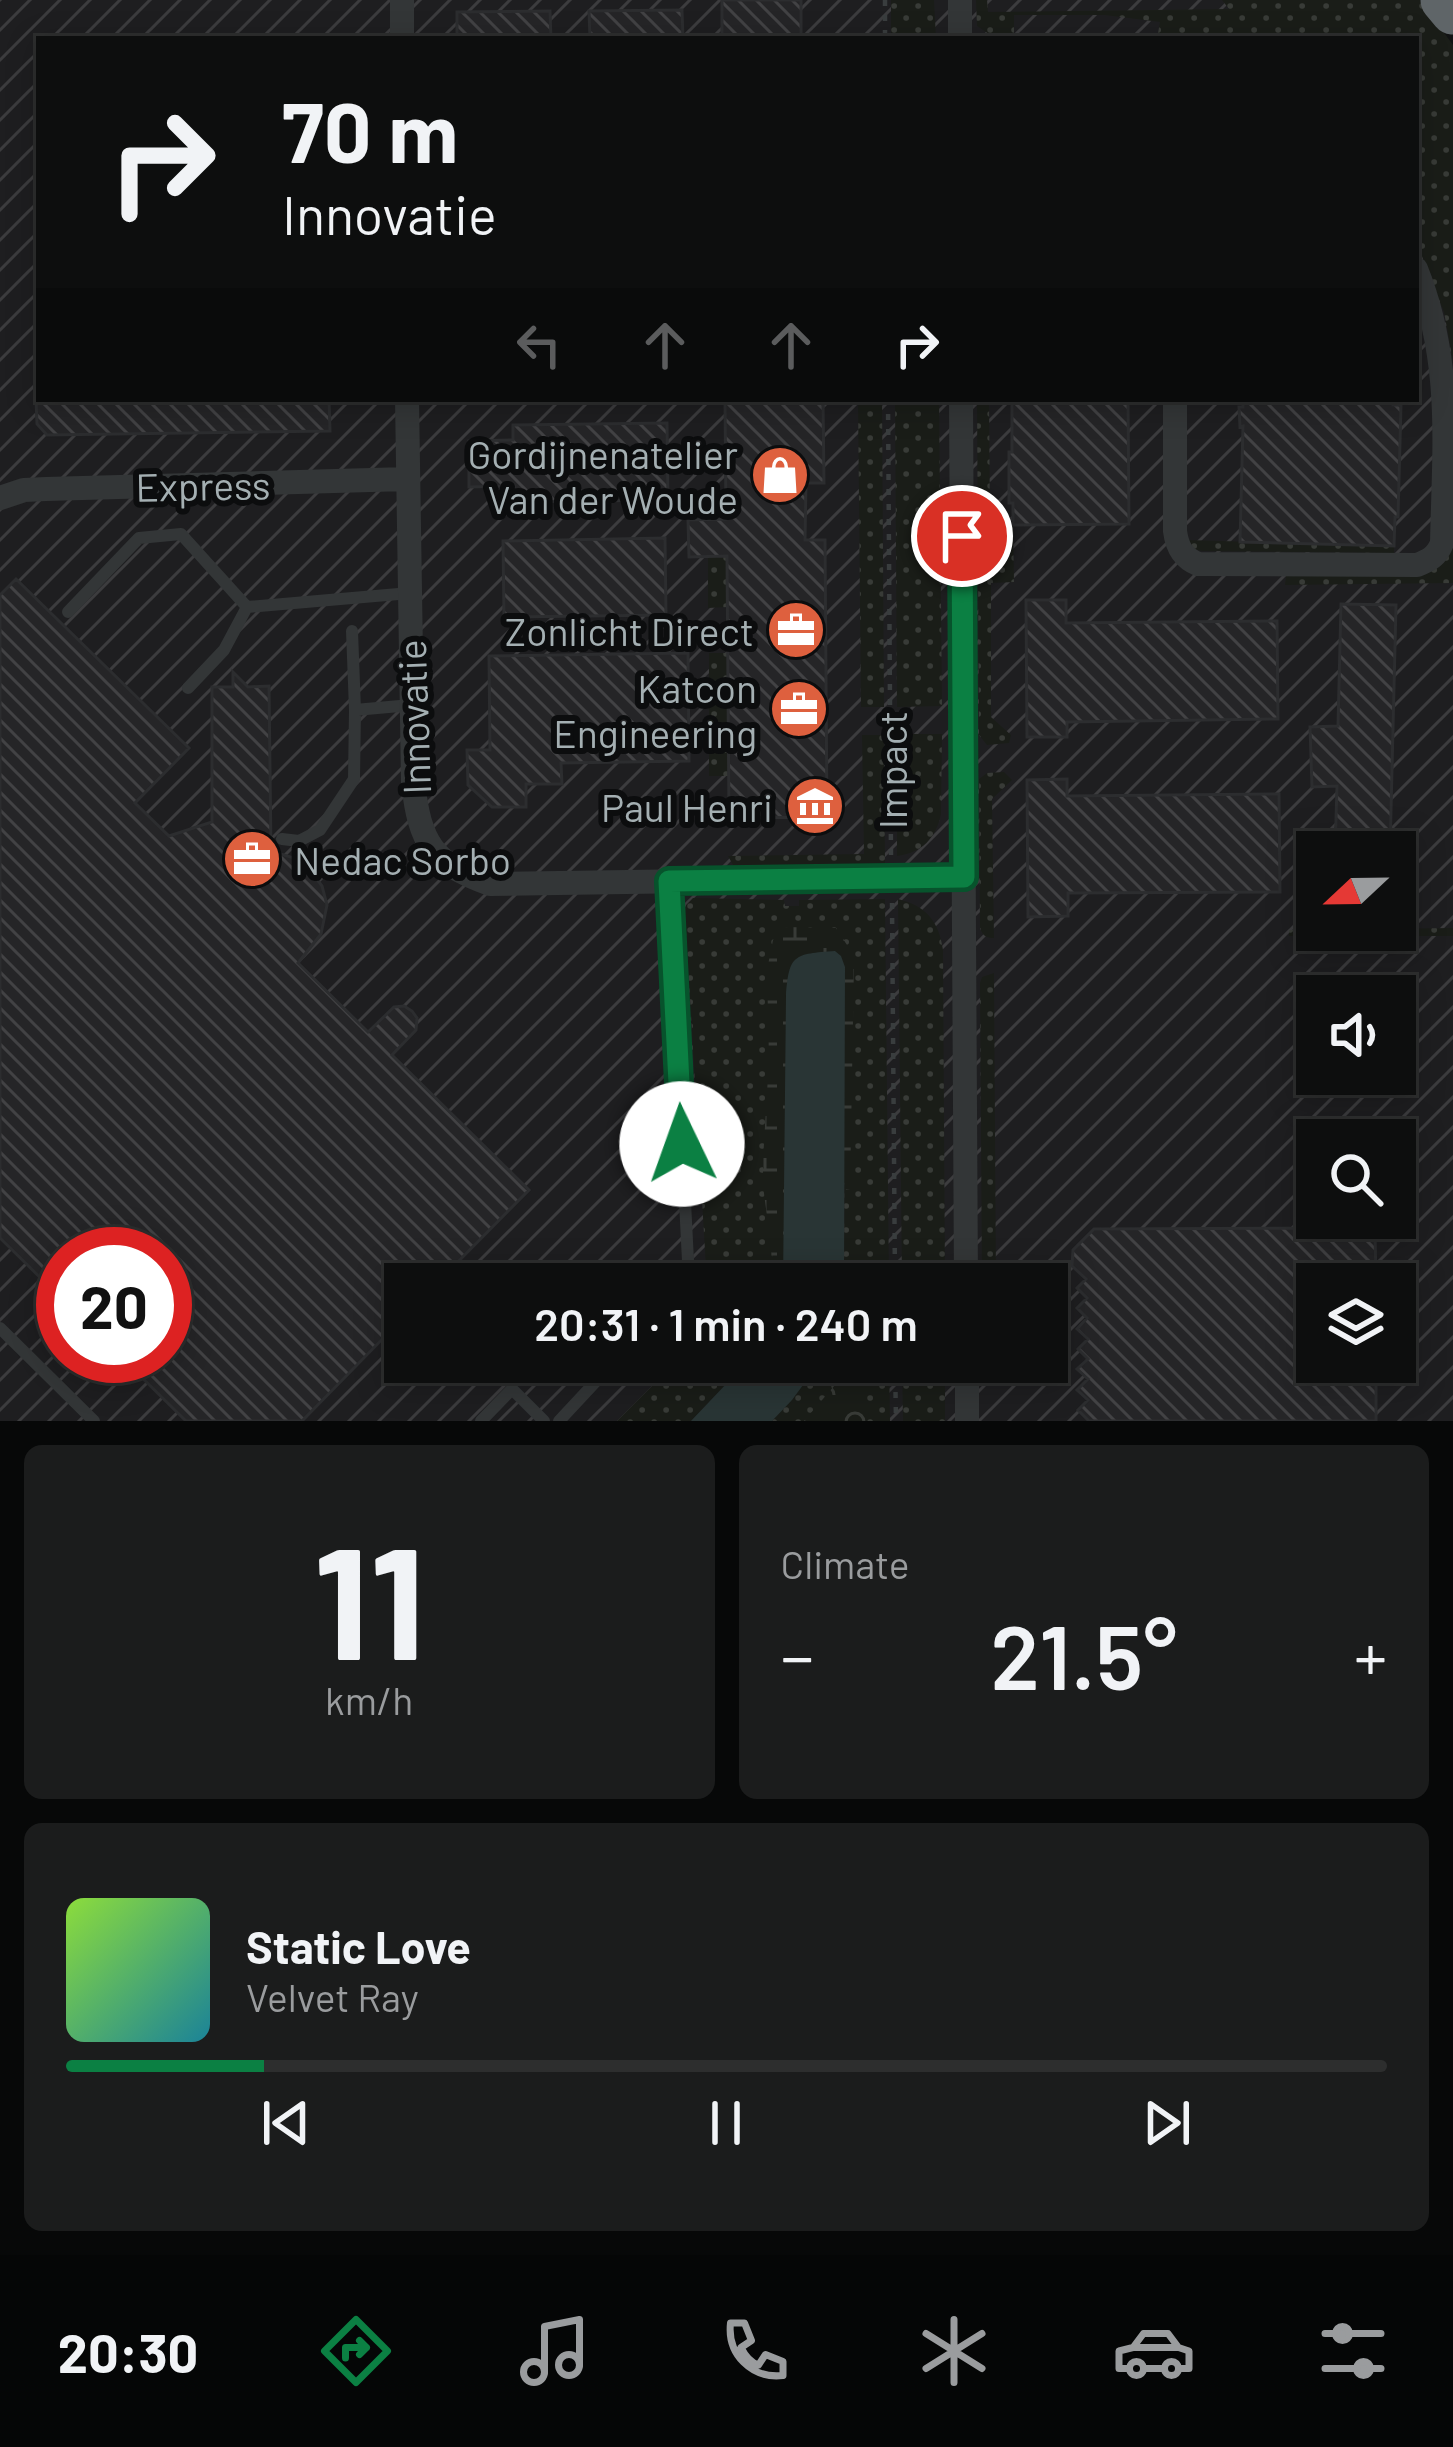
<!DOCTYPE html>
<meta charset="utf-8">
<style>
body{margin:0;font-family:Barlow,sans-serif;background:#1b1c1c;color:#f1f3f6;height:100vh;display:flex;flex-direction:column;font-size:45px;white-space:nowrap}
*{box-sizing:border-box;margin:0}
p{font-size:39px;color:#9a9c9e}
.icon{flex:none;width:66px;height:66px;fill:none;stroke:currentColor;stroke-width:2;stroke-linecap:round;stroke-linejoin:round}
.map{position:relative;height:1421px;overflow:hidden}
.details{display:flex;flex-direction:column;gap:24px;padding:24px;background:#070808;flex:1}
.details>*{flex:none}
.guide{position:absolute;left:36px;top:36px;width:1383px;height:366px;border-radius:0px;box-shadow:0 6px 30px #0003,0 0 0 3px #2d2e2e;background:#0d0e0e;color:#f1f3f6;overflow:hidden}
.needle{width:78px;rotate:248deg}
.controls{position:absolute;left:1296px;top:831px;display:grid;gap:24px}
.controls a{display:grid;place-items:center;width:120px;height:120px;border-radius:0px;background:#0d0e0e;box-shadow:0 6px 30px #0003,0 0 0 3px #2d2e2e;font-size:60px}
.speed{position:absolute;left:36px;top:1227px;display:flex;gap:24px;font-size:60px;font-weight:700;text-align:center}
.speed>*{display:grid;place-content:center;width:156px;height:156px;border-radius:50%;background:#0d0e0e;box-shadow:0 6px 30px #0003,0 0 0 3px #2d2e2e;line-height:1}
.speed .limit{border:18px solid #d22;background:#fff;color:#111}
.pin{position:absolute;display:grid;place-items:center;width:102px;height:102px;color:#fff;margin:-51px;border:6px solid #fff;border-radius:50%;box-shadow:0 3px 12px #0007}
.me{position:absolute;width:132px;margin:-66px;rotate:357deg;stroke-linejoin:round;filter:drop-shadow(0 0 9px #0008)}
.turn{display:flex;align-items:center;gap:42px;height:252px;padding:0 48px;font-size:54px}
.turn .icon{width:156px;height:156px;stroke-width:2.5}
.turn b{display:block;font-size:84px;line-height:102px}
.lanes{display:flex;align-items:center;height:114px;padding:0 48px;background:#0003;justify-content:center;gap:60px;direction:ltr}
.lanes .off{opacity:.35}
.big{font-size:90px;font-weight:600;line-height:1.1}
.details .tile{flex:1;display:flex;flex-direction:column;justify-content:center;gap:18px;min-width:0;padding:0 42px;border-radius:18px;background:#1b1c1c}
.details .dial{align-items:center;gap:0}
.dial b{font-size:156px;line-height:1}
.song{display:flex;align-items:center;gap:36px}
.cover{width:144px;height:144px;border-radius:18px;background:linear-gradient(135deg,hsl(90 70% 55%),hsl(190 70% 35%))}
.played{height:12px;border-radius:6px;background:linear-gradient(90deg,#0b8043 15%,#2d2e2e 15%)}
.keys{display:flex;justify-content:space-around;direction:ltr}
.heat{display:flex;justify-content:space-between;align-items:center;font-size:66px;direction:ltr}
.details .tiles{flex:1;display:grid;gap:24px;grid-template-columns:1fr 1fr}
.tile:last-child{grid-column:span 2}
.trip{position:absolute;left:384px;top:1263px;width:684px;height:120px;border-radius:0px;background:#0d0e0e;box-shadow:0 6px 30px #0003,0 0 0 3px #2d2e2e;font-weight:600;line-height:120px;text-align:center}
.tab-bar{display:flex;height:192px;justify-content:space-around;align-items:center;background:#050606;color:#9a9c9e}
.tab-bar .icon{width:84px;height:84px}
.tab-bar .on{color:#0b8043}
.tab-bar b{font-size:54px;color:#f1f3f6}
.map>svg:first-child{display:block}
</style>
<div class="map">
<svg width="1453" height="1421" viewBox="0 0 1453 1421">
<defs>
<pattern id="industrial-furrows" width="10" height="10" patternUnits="userSpaceOnUse" patternTransform="scale(3)"><rect width="10" height="10" fill="#1e1e20"/><path d="M-1 1l2-2M0 10L10 0M9 11l2-2" fill="none" stroke="#3c3c3e"/></pattern>
<pattern id="grass-dots" width="8" height="8" patternUnits="userSpaceOnUse" patternTransform="scale(3)"><rect width="8" height="8" fill="#1a1d18"/><path d="M2 2h.1M6 6h.1" fill="none" stroke="#383b37" stroke-width="1.8" stroke-linecap="round"/></pattern>
<pattern id="forest-crowns" width="20" height="18" patternUnits="userSpaceOnUse" patternTransform="scale(3)"><rect width="20" height="18" fill="#1a1d18"/><path d="M2 6a3 3 0 1 1 6 0M12 15a3 3 0 1 1 6 0" fill="none" stroke="#383b37"/></pattern>
<pattern id="wetland-marsh" width="20" height="14" patternUnits="userSpaceOnUse" patternTransform="scale(3)"><rect width="20" height="14" fill="#1a1d18"/><path d="M1 5h8M5 5V1M11 12h8M15 12V8" fill="none" stroke="#383b37"/></pattern>
<pattern id="building-back-hatch" width="6" height="6" patternUnits="userSpaceOnUse" patternTransform="scale(3)"><rect width="6" height="6" fill="#252527"/><path d="M-1 5l2 2M0 0l6 6M5-1l2 2" fill="none" stroke="#424244"/></pattern>
</defs>
<rect width="100%" height="100%" fill="#111213"/>
<path fill="url(#industrial-furrows)" fill-rule="evenodd" d="M 0,0 L 1321,0 L 1356,39 L 39,39 L 39,399 L 1416,399 L 1416,108 L 1453,157 L 1453,1421 L 0,1421 ZM 1317,852 L 1395,852 L 1395,930 L 1317,930 ZM 1317,996 L 1395,996 L 1395,1074 L 1317,1074 ZM 1317,1140 L 1395,1140 L 1395,1218 L 1317,1218 ZM 63,1254 L 165,1254 L 165,1356 L 63,1356 ZM 405,1284 L 1047,1284 L 1047,1362 L 405,1362 ZM 1317,1284 L 1395,1284 L 1395,1362 L 1317,1362 Z"/>
<path fill="url(#grass-dots)" d="M 891,0 L 934,0 L 936,39 L 891,39 Z
M 976,0 L 987,0 L 988,12 L 1229,9 L 1222,0 L 1420,0 L 1453,45 L 1453,361 L 1444,312 L 1416,241 L 1416,39 L 1217,39 L 1207,36 L 1206,39 L 1157,39 L 1160,22 L 1105,15 L 1014,15 L 1014,34 L 989,34 L 977,26 Z
M 858,399 L 882,399 L 884,707 L 861,707 Z
M 895,399 L 939,399 L 942,706 L 897,707 Z
M 977,399 L 989,399 L 990,524 L 1013,525 L 1014,582 L 991,583 L 991,717 L 1011,735 L 1009,743 L 987,745 L 979,735 Z
M 708,521 L 726,522 L 727,607 L 708,608 Z
M 1453,533 L 1453,583 L 1285,585 L 1286,576 L 1415,575 Z
M 1187,540 L 1394,546 L 1394,553 L 1203,551 L 1196,550 Z
M 709,653 L 728,653 L 728,776 L 709,776 Z
M 897,734 L 942,734 L 941,814 C 936,838 922,853 897,856 Z
M 862,735 L 884,735 L 885,866 L 738,867 L 733,865 L 728,856 L 864,854 Z
M 1004,772 L 1012,780 L 992,799 L 994,938 C 986,938 983,936 980,928 L 979,779 L 987,773 Z
M 693,898 L 784,900 L 785,906 L 799,906 L 799,900 L 885,899 L 889,1284 L 844,1284 L 845,967 L 783,1284 L 707,1284 L 685,914 L 686,905 Z
M 898,899 C 926,906 939,921 943,950 L 945,1284 L 902,1284 Z
M 1453,928 L 1453,936 L 1289,936 L 1289,930 Z
M 994,973 L 996,1284 L 982,1284 L 980,983 L 982,977 Z
M 676,1362 L 747,1362 L 691,1421 L 617,1421 Z
M 820,1362 L 889,1362 L 890,1421 L 772,1421 Z
M 902,1362 L 945,1362 L 945,1421 L 903,1421 Z"/>
<path fill="url(#forest-crowns)" d="M 851,1362 L 867,1362 L 867,1421 L 804,1421 L 847,1371 Z"/>
<path fill="url(#wetland-marsh)" d="M 782,927 L 836,928 L 847,945 L 854,963 L 850,1189 L 846,1190 L 841,1171 L 788,1284 L 776,1284 L 763,1186 L 763,1160 L 769,1059 L 767,970 L 773,940 Z"/>
<path fill="#293535" d="M 835,951 L 841,956 L 845,967 L 844,1284 L 783,1284 L 786,996 C 789,954 794,954 835,951 Z
M 747,1362 L 820,1362 L 792,1400 L 772,1421 L 691,1421 Z"/>
<path fill="url(#building-back-hatch)" stroke="#2c2d2f" stroke-width="3" d="M 722,0 L 801,0 L 801,39 L 722,39 Z
M 682,10 L 683,39 L 590,39 L 589,11 Z
M 550,11 L 551,39 L 457,39 L 457,12 Z
M 36,399 L 329,399 L 330,431 L 47,435 L 37,424 Z
M 725,399 L 823,399 L 824,483 L 806,483 L 805,540 L 825,540 L 827,817 L 729,818 L 727,556 L 689,557 L 688,520 L 726,519 Z
M 1012,399 L 1128,399 L 1129,524 L 1013,525 L 1013,503 L 1009,503 L 1009,452 L 1012,452 Z
M 1243,399 L 1393,399 L 1393,405 L 1401,405 L 1398,517 L 1395,517 L 1394,546 L 1240,542 L 1243,426 L 1240,427 L 1239,407 L 1243,407 Z
M 667,423 L 668,500 L 514,502 L 514,486 L 469,487 L 469,441 L 513,440 L 513,425 Z
M 665,538 L 666,615 L 504,617 L 503,541 Z
M 16,579 L 189,748 L 135,803 L 169,836 L 212,822 L 212,687 L 233,687 L 233,672 L 248,687 L 269,686 L 271,851 L 294,858 L 310,870 L 322,886 L 327,905 L 321,934 L 298,963 L 368,1032 L 394,1007 L 404,1006 L 412,1011 L 417,1018 L 416,1030 L 392,1055 L 529,1190 L 436,1284 L 405,1284 L 405,1316 L 302,1421 L 186,1421 L 120,1356 L 165,1356 L 165,1254 L 63,1254 L 63,1300 L 0,1238 L 0,595 Z
M 1026,600 L 1066,600 L 1066,623 L 1277,621 L 1278,719 L 1067,722 L 1067,737 L 1027,737 Z
M 1341,604 L 1396,605 L 1390,852 L 1335,852 L 1337,786 L 1312,787 L 1310,727 L 1338,726 Z
M 688,653 L 689,761 L 561,763 L 562,784 L 526,784 L 526,807 L 492,807 L 468,785 L 467,750 L 490,750 L 489,656 Z
M 1067,779 L 1067,796 L 1279,794 L 1280,892 L 1068,893 L 1068,916 L 1028,917 L 1027,780 Z
M 1375,1228 L 1376,1284 L 1317,1284 L 1317,1362 L 1376,1362 L 1376,1421 L 1089,1421 L 1078,1410 L 1088,1400 L 1077,1390 L 1088,1379 L 1077,1369 L 1088,1359 L 1078,1349 L 1088,1339 L 1077,1329 L 1087,1318 L 1077,1308 L 1087,1298 L 1077,1288 L 1086,1279 L 1072,1266 L 1073,1250 L 1094,1229 Z"/>
<g fill="none" stroke-linecap="round" stroke-linejoin="round">
<path stroke="#393d3e" stroke-width="4.5" stroke-dasharray="6 9" stroke-linecap="butt" d="M 885,0 L 885,39
M 888,399 L 891,855
M 892,903 L 895,1284
M 895,1362 L 896,1421"/>
<path stroke="#333637" stroke-width="12" d="M 68,612 L 139,538 L 181,534 L 247,607 L 410,593
M 352,631 L 355,710
M 188,688 L 224,650 L 247,607
M 282,839 L 299,841 L 320,830 L 354,779 L 355,710 L 411,705
M 669,882 L 689,1281 L 687,1284
M 0,1328 L 94,1421
M 481,1421 L 512,1389 L 544,1421
M 559,1421 L 614,1362"/>
<path stroke="#333637" stroke-width="24" d="M 402,0 L 402,39
M 960,0 L 960,39
M 407,399 L 413,783 C 420,843 432,863 490,884 L 964,877
M 961,399 L 966,1284
M 1175,399 L 1175,531 C 1177,547 1183,558 1198,564 L 1417,565 C 1430,560 1437,556 1442,543 C 1444,446 1453,361 1416,269
M 0,498 L 24,490 L 46,489 L 407,479
M 967,1362 L 967,1421"/>
<path stroke="#5f6568" stroke-width="45" d="M 1443,0 L 1453,12"/>
</g>
<g fill="none" stroke-linecap="round" stroke-linejoin="round">
<g stroke="#07532c" stroke-width="30">
<path id="route" d="M 682,1144 L 669,881 L 964,877 L 962,536"/>
</g>
<use href="#route" stroke="#0b8043" stroke-width="21"/>
</g>
<defs>
<g id="shop-disc" transform="scale(3)"><circle r="9.5" fill="#de603e" stroke="#0c0d0e"/><path d="M-5-2.5h2.3a2.7 3.5 0 0 1 5.4 0H5L5.5 6h-11ZM-1.5-2.5h3a1.5 2.3 0 0 0-3 0Z" fill="#fff"/></g>
<g id="office-disc" transform="scale(3)"><circle r="9.5" fill="#de603e" stroke="#0c0d0e"/><path d="M-6-3h4V-5.5h4V-3h4V5H-6ZM-1-4.5V-3h2v-1.5ZM-6 0V1H6V0Z" fill="#fff"/></g>
<g id="museum-disc" transform="scale(3)"><circle r="9.5" fill="#de603e" stroke="#0c0d0e"/><path d="M0-6L6-3V-2H-6V-3ZM-5-1h2V3h-2ZM-1-1h2V3h-2ZM3-1h2V3H3ZM-6 4H6V6H-6Z" fill="#fff"/></g>
</defs>
<g fill-rule="evenodd">
<use href="#shop-disc" x="780" y="475"/>
<use href="#office-disc" x="796" y="630"/>
<use href="#office-disc" x="799" y="709"/>
<use href="#museum-disc" x="815" y="806"/>
<use href="#office-disc" x="252" y="859"/>
</g>
<g text-anchor="middle" dominant-baseline="central" stroke-width="12" stroke-linejoin="round" paint-order="stroke">
<g font-size="39" fill="#a4afb2" stroke="#0c0d0e" text-anchor="end">
<text x="738" y="453">Gordijnenatelier<tspan x="738" dy="45">Van der Woude</tspan></text>
<text x="754" y="630">Zonlicht Direct</text>
<text x="757" y="687">Katcon<tspan x="757" dy="45">Engineering</tspan></text>
<text x="773" y="806">Paul Henri</text>
<text x="294" y="859" text-anchor="start">Nedac Sorbo</text>
</g>
<g font-size="39" fill="#a4afb2" stroke="#0c0d0e">
<text transform="translate(203 485) rotate(-1)">Express</text>
<text transform="translate(413 717) rotate(-92)">Innovatie</text>
<text transform="translate(891 770) rotate(-90)">Impact</text>
</g>
</g>
</svg>
<div class="controls">
<a><svg class="needle" viewBox="-14 -14 28 28"><path d="M0-13l5 13h-10z" fill="#e53935"/><path d="M0 13l5-13h-10z" fill="#9a9c9e"/></svg></a>
<a><svg class="icon" aria-label="sound" viewBox="0 0 24 24"><path d="M4 9h4l5-4v14l-5-4H4zM17 9q2 3 0 6"/></svg></a>
<a><svg class="icon" aria-label="search" viewBox="0 0 24 24"><circle cx="10" cy="10" r="6"/><path d="M15 15l6 6"/></svg></a>
<a><svg class="icon" aria-label="layers" viewBox="0 0 24 24"><path d="M12 4l9 5-9 5-9-5zM3 14l9 5 9-5"/></svg></a>
</div>
<div class="speed"><div class="limit">20</div></div>
<div class="pin" style="left:962px;top:536px;background:#d93025"><svg class="icon" aria-label="arrive" viewBox="0 0 24 24"><path d="M6 21V4h12l-3 4 3 4H6"/></svg></div>
<svg class="me" style="left:682px;top:1144px" viewBox="-20 -20 40 40"><circle r="19" fill="#fff"/><path d="M0-13L10 11 0 6-10 11z" fill="#0b8043"/></svg>
<div class="trip">20:31 · 1 min · 240 m</div>
<div class="guide">
<div class="turn"><svg class="icon" aria-label="right" viewBox="0 0 24 24"><path d="M7 20v-9h11M14 6l5 5-5 5"/></svg><div><b>70 m</b>Innovatie</div></div>
<div class="lanes"><svg class="icon off" aria-label="left" viewBox="0 0 24 24"><path d="M17 20v-9H6M10 6l-5 5 5 5"/></svg><svg class="icon off" aria-label="ahead" viewBox="0 0 24 24"><path d="M12 20V5M6 11l6-6 6 6"/></svg><svg class="icon off" aria-label="ahead" viewBox="0 0 24 24"><path d="M12 20V5M6 11l6-6 6 6"/></svg><svg class="icon" aria-label="right" viewBox="0 0 24 24"><path d="M7 20v-9h11M14 6l5 5-5 5"/></svg></div>
</div>
</div>
<section class="details">
<div class="tiles">
<div class="tile dial"><b>11</b><p>km/h</p></div>
<div class="tile"><p>Climate</p>
<div class="heat"><a>−</a><b class="big">21.5°</b><a>+</a></div>
</div>
<div class="tile">
<div class="song"><i class="cover"></i><div><b>Static Love</b><p>Velvet Ray</p></div></div>
<div class="played"></div>
<div class="keys"><svg class="icon" aria-label="previous" viewBox="0 0 24 24"><path d="M18 5L8 12l10 7zM5 5v14"/></svg><svg class="icon" aria-label="pause" viewBox="0 0 24 24"><path d="M8 5v14M16 5v14"/></svg><svg class="icon" aria-label="next" viewBox="0 0 24 24"><path d="M6 5l10 7-10 7zM19 5v14"/></svg></div>
</div>
</div>
</section>
<nav class="tab-bar">
<b>20:30</b>
<svg class="icon on" aria-label="directions" viewBox="0 0 24 24"><path d="M12 3l9 9-9 9-9-9zM9 14v-3h6M13 9l2 2-2 2"/></svg>
<svg class="icon" aria-label="music" viewBox="0 0 24 24"><path d="M9 18V5l10-2v13"/><circle cx="6" cy="18" r="3"/><circle cx="16" cy="16" r="3"/></svg>
<svg class="icon" aria-label="phone" viewBox="0 0 24 24"><path d="M5 4h4l2 5-3 2q2 4 5 5l2-3 5 2v4C11 20 4 13 5 4z"/></svg>
<svg class="icon" aria-label="climate" viewBox="0 0 24 24"><path d="M12 3v18M4 7l16 10M4 17L20 7"/></svg>
<svg class="icon" aria-label="car" viewBox="0 0 24 24"><path d="M5 17H2v-5l4-1 3-4h7l3 4 3 1v5h-3M9 17h6M6 11h13"/><circle cx="7" cy="17" r="2"/><circle cx="17" cy="17" r="2"/></svg>
<svg class="icon" aria-label="filters" viewBox="0 0 24 24"><path d="M4 7h16M4 17h16"/><circle cx="9" cy="7" r="2"/><circle cx="15" cy="17" r="2"/></svg>
</nav>
